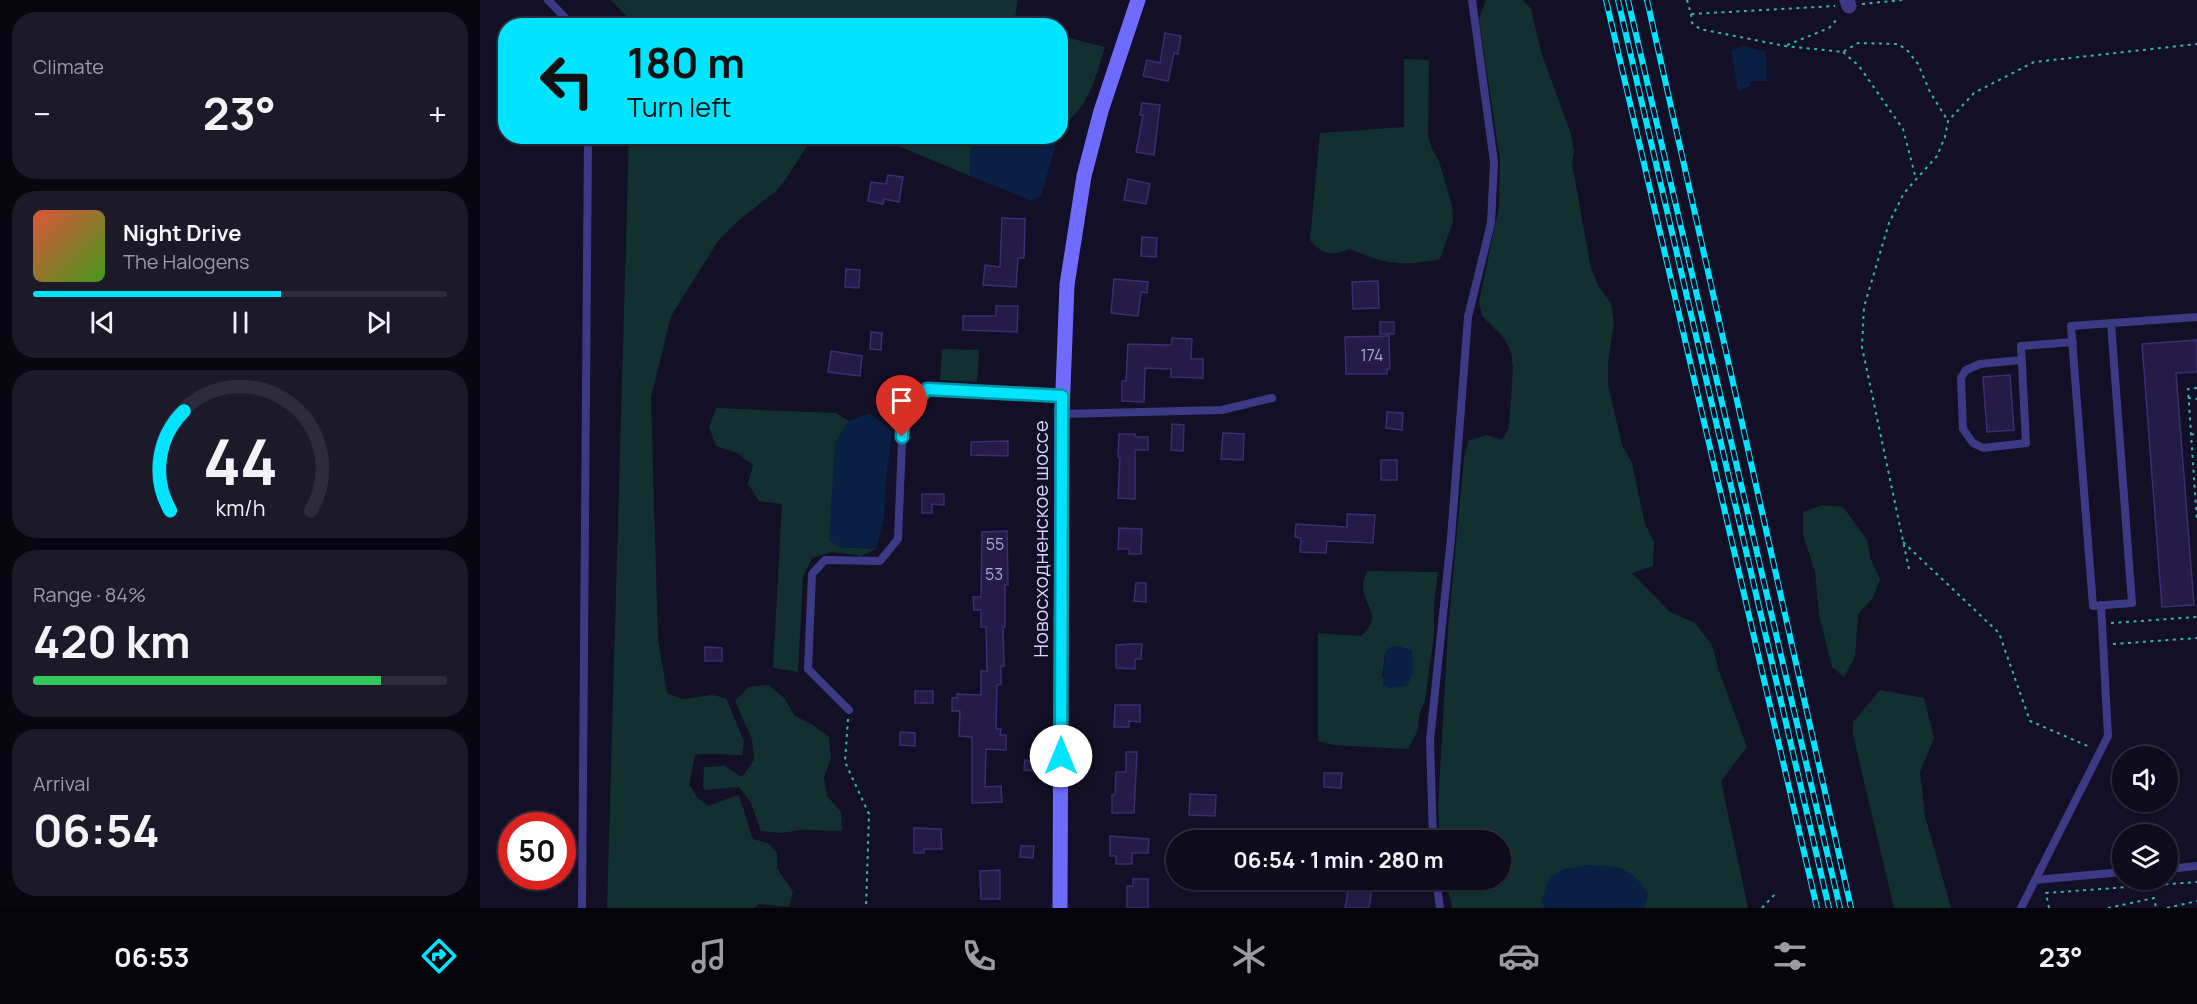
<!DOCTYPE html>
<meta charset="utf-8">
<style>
body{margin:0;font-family:Manrope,sans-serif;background:#1c1929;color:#f1f3f6;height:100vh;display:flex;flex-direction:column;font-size:22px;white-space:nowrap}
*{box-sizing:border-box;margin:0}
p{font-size:20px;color:#9b9ba3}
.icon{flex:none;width:33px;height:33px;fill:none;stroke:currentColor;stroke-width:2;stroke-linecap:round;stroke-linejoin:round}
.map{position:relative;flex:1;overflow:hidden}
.panel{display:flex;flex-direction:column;gap:12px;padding:12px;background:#08060f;width:480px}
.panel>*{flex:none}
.banner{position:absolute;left:18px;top:18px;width:570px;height:126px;border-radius:24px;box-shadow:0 2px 4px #0004,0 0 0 2px #2e2b3b;background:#00e5ff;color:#111;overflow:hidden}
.fabs{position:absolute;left:1632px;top:746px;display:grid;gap:12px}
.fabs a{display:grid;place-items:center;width:66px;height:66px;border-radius:50%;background:#0e0b1c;box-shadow:0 2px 4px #0004,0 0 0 2px #2e2b3b;font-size:30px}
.speed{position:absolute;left:18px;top:812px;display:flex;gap:12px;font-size:30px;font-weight:700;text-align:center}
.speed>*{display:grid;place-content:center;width:78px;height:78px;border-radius:50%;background:#0e0b1c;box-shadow:0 2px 4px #0004,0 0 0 2px #2e2b3b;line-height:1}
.speed .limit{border:9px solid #d22;background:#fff;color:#111}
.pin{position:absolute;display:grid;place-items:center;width:51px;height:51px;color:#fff;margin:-62px -26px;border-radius:50% 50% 50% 0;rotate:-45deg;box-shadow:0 0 6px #0007}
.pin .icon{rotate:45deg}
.me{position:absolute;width:66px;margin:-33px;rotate:0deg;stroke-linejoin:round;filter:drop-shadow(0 0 4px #0008)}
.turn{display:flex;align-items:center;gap:21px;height:126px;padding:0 30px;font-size:27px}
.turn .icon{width:78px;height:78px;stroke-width:2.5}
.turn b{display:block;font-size:42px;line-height:51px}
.big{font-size:45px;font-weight:700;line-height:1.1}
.panel .widget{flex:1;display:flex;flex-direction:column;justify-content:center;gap:9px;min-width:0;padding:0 21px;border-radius:24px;background:#1c1929}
.panel .dial{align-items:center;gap:0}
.dial svg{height:156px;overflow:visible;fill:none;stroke:#2e2b3b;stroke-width:7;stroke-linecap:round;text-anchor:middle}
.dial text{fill:#f1f3f6;stroke:none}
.song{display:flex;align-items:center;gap:18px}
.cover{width:72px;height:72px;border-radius:9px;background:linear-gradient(135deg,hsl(10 70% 55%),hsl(100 70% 35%))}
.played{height:6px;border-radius:3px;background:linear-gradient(90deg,#00e5ff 60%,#2e2b3b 60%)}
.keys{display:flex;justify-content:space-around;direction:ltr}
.heat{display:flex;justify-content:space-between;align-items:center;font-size:33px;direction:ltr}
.charge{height:9px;border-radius:4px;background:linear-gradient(90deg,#34c759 84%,#2e2b3b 0)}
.trip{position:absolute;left:686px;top:830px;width:345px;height:60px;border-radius:30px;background:#0e0b1c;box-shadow:0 2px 4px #0004,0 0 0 2px #2e2b3b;font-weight:700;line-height:60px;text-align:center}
.menu{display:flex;height:96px;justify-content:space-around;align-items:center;background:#06040b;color:#9b9ba3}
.menu .icon{width:42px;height:42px}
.menu .active{color:#00e5ff}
.menu b{font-size:27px;color:#f1f3f6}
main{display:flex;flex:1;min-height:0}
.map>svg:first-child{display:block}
</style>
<main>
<section class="panel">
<div class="widget"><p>Climate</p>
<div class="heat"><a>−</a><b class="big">23°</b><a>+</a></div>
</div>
<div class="widget">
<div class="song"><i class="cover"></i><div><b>Night Drive</b><p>The Halogens</p></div></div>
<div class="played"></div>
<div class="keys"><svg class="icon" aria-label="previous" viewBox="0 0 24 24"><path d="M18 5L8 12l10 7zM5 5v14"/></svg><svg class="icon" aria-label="pause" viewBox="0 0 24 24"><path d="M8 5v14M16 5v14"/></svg><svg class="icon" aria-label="next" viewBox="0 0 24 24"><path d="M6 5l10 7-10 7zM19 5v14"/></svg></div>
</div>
<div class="widget dial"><svg viewBox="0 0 100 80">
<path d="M14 69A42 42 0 1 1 86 69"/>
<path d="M14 69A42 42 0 0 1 21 18" stroke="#00e5ff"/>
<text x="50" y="56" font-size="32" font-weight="700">44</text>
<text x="50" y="72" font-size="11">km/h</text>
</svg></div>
<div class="widget"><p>Range · 84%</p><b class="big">420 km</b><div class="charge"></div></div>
<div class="widget"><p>Arrival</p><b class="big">06:54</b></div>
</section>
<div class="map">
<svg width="1717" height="908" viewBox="0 0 1717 908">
<rect width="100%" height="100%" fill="#130f26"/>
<path fill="#12302f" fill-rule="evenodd" d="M 131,0 L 538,0 L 534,24 L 537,25 L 152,25 L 152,22 Z
M 1006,0 L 1043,0 L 1051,9 L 1062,55 L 1091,134 L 1094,151 L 1092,163 L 1111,269 L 1119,287 L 1131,303 L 1134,322 L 1128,364 L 1128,385 L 1142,445 L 1152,463 L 1165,524 L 1174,542 L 1173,566 L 1152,573 L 1190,612 L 1215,623 L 1232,645 L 1239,671 L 1267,747 L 1241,781 L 1268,908 L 1164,908 L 1168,893 L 1061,901 L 1065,908 L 972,908 L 966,879 L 1020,879 L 1020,840 L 960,840 L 958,808 L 968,630 L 984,458 L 988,441 L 1007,435 L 1022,440 L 1029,428 L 1033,368 L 1031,352 L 1024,338 L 1002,316 L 999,302 L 1019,207 L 1020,160 L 999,19 Z
M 581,36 L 625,47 C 616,75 612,99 589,120 L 581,109 L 586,99 L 587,83 L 581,78 Z
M 924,59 L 949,60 L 948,135 L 952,149 L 959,161 L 972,206 L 973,221 L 960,259 C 922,267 905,264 870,249 C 851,256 844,256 830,240 L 840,133 L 924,127 Z
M 149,136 L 335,137 L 330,141 L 306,179 L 296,191 L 259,220 L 238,241 L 191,316 L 171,397 L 178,640 L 187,693 L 202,699 L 232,695 L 246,698 L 264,741 L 262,755 C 246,755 231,752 215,755 L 209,784 L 217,797 L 228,806 L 258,795 C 265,809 267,824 273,839 L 288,843 L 297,853 L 297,868 L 313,892 L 309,907 L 279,904 L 274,908 L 127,908 Z
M 397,137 L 498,137 L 490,152 L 490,176 Z
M 462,349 L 499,350 L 497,382 L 460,380 Z
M 236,408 L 356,413 L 369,421 L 355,443 L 359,547 L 396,549 L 381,556 L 352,552 L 332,558 L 323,576 L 318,672 L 293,668 L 302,504 L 279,501 L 268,484 L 273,465 L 257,453 L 236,446 L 229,427 Z
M 1342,505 L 1363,507 L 1387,540 L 1391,560 L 1400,579 L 1393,598 L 1378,614 L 1375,657 L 1364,677 L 1352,667 L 1339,615 L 1335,572 L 1323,535 L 1323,512 Z
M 887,571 L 958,572 L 954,603 L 954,635 L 945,701 L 939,715 L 938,730 L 928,749 L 853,745 L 838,741 L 838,633 L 881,636 C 904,616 884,608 883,586 C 883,581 886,575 887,571 ZM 905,653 L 932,673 L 902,677 Z
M 289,685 L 305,699 L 315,716 L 333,725 L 349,737 L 351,758 L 344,777 L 347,796 L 361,812 L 362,831 L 321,830 L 301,833 L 281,831 L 271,803 L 259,787 L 225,790 L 223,788 L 224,767 L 245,766 L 262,777 L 274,760 L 272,739 L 255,701 L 269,687 Z
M 1400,690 L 1444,698 L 1454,738 L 1440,772 L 1445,816 L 1471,908 L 1414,908 L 1373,735 L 1373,722 Z"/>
<path fill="#0a1f44" d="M 1265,46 L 1286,52 L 1287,81 L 1271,81 L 1270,86 L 1258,91 L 1251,50 Z
M 580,109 L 589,120 L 589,130 L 581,135 Z
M 498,137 L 578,137 L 561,196 L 552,201 L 490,176 L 490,152 Z
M 390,413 L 412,432 L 406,480 L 404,518 L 396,549 L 359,547 L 349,540 L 355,443 L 369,421 Z
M 918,646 L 932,650 C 933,664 935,675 926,686 L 910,688 L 903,685 L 905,653 L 910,647 Z
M 1108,865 C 1142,867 1146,865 1169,893 L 1164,908 L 1065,908 L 1061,902 L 1069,878 L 1084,869 Z"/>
<path fill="#241b47" stroke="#3b2d73" stroke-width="1.5" d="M 685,33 L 701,36 L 698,54 L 694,53 L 688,81 L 663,76 L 667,60 L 680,63 Z
M 662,103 L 680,105 L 674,155 L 656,152 L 663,115 L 660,115 Z
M 408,175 L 423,177 L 419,202 L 404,199 L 403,204 L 388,201 L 391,182 L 406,184 Z
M 648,179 L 670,184 L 666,204 L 644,200 Z
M 522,218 L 545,219 L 544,258 L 538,258 L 536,287 L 503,285 L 505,265 L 520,267 Z
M 662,237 L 677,238 L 676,257 L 661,256 Z
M 366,269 L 380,270 L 379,288 L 365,287 Z
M 634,279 L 668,282 L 667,293 L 661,292 L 658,316 L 631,313 Z
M 898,281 L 899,308 L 873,309 L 872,282 Z
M 516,306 L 538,306 L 537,332 L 483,330 L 483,316 L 516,316 Z
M 900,322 L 914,322 L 914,334 L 900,334 Z
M 391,332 L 402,333 L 401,350 L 390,349 Z
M 909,336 L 910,369 L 907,369 L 907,374 L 866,374 L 865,337 Z
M 692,338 L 712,339 L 711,359 L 723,359 L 723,378 L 691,377 L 691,369 L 665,368 L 664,402 L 642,401 L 642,381 L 646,381 L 648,344 L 691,345 Z
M 1717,340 L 1717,372 L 1696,373 L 1714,605 L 1682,607 L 1662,344 Z
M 351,351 L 382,356 L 380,376 L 348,372 Z
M 1530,375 L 1534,430 L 1507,432 L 1503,377 Z
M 907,412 L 923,413 L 922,430 L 906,428 Z
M 692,424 L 704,425 L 703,451 L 691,450 Z
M 743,433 L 764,434 L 763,460 L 741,459 Z
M 639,434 L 655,434 L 655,437 L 668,437 L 668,450 L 655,450 L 655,499 L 638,498 L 640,458 L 638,457 Z
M 528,441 L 528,456 L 491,455 L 491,442 Z
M 901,460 L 917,460 L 917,480 L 901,480 Z
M 442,494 L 464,494 L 464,505 L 452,504 L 452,513 L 442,513 Z
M 867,514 L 895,515 L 893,543 L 847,541 L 846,553 L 820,552 L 821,538 L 815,537 L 816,524 L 867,527 Z
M 639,528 L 662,529 L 661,554 L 649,554 L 649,549 L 638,549 Z
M 527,531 L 528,585 L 525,585 L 525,627 L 523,627 L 524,666 L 521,666 L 521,684 L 517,685 L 516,729 L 521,729 L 520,735 L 526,735 L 526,750 L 506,749 L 505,787 L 521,786 L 522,802 L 492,803 L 492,737 L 479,736 L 480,711 L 472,711 L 472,698 L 477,698 L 477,694 L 501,695 L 501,671 L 507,671 L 506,627 L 501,627 L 501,610 L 494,610 L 493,597 L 501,597 L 502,532 Z
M 656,583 L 666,583 L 666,602 L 654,601 Z
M 652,644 L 662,644 L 661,659 L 655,659 L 655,669 L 636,668 L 636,645 Z
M 225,647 L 242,648 L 242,661 L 225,661 Z
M 435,691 L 453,691 L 453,703 L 435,703 Z
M 635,705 L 660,705 L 660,722 L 649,721 L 649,727 L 634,727 Z
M 420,732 L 435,733 L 435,746 L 420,745 Z
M 646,752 L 657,752 L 654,813 L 632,813 L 632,795 L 635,795 L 636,772 L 646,772 Z
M 545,760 L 560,761 L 559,771 L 544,770 Z
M 844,773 L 862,773 L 861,788 L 844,787 Z
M 710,794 L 736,795 L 735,816 L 709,815 Z
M 434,828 L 461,829 L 462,849 L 444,849 L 444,853 L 434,853 Z
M 630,836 L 669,839 L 668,853 L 652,853 L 652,864 L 636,864 L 636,856 L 630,856 Z
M 541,846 L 554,846 L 553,858 L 540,857 Z
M 520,870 L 520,899 L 501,899 L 500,871 Z
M 653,879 L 668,879 L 668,908 L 647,908 L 647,886 L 653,886 Z
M 869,884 L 892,888 L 889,908 L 865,908 Z"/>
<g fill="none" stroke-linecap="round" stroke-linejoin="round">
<path stroke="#2fb8b0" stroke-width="2" stroke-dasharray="3 4.5" stroke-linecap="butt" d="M 1207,0 L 1211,14 L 1355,6
M 1382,4 L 1422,0
M 1211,14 L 1212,23 L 1220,29 L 1305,46 L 1363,52 L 1378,43 L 1418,44 L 1427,50 L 1438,64 L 1450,92 L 1468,121
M 1307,45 L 1349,28 L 1359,17
M 1363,52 L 1379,66 L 1423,129 L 1436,179
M 1717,388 L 1708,389 L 1717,522
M 1708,398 L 1717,399
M 1711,434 L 1717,435
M 1423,542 L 1519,633 L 1550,721 L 1610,747
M 1429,569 L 1382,347 L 1384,307 L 1409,223 L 1424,193 L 1457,156 L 1465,137 L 1468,121 L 1494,93 L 1554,62 L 1717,44
M 1631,623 L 1717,617
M 1633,644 L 1717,638
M 368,719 L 365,762 L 389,814 L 386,908
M 1282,908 L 1295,894
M 1569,908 L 1566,893 L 1717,882
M 1628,908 L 1674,898 L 1676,908
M 1687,908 L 1717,901"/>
<path stroke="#3d3a85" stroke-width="8" d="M 68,0 L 93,26
M 1631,323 L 1652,603 L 1613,606 L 1591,326 L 1717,317
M 1541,360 L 1500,364 L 1486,370 L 1481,378 L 1483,429 L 1493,443 L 1503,448 L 1546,443 L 1541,346 L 1593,342
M 582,414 L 742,410 L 792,398
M 369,710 L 328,669 L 332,574 L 345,560 L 400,561 L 418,539 L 423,416 L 447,389 L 582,396
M 953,840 L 950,740 L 971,538 L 988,317 L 1011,223 L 1014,162 L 992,0
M 1688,869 L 1717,866
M 956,879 L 960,908
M 1555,880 L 1642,872
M 102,908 L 108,136
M 1541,908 L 1628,736 L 1621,605"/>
<path stroke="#3d3a85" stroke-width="15" d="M 1367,0 L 1369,6"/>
<path stroke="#6f6bff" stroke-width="15" d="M 580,908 L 582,414 L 587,285 L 604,176 L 621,111 L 658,0"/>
<g stroke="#00e5ff" stroke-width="6">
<path id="rail" d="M 1126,0 L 1337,908
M 1138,0 L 1349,908
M 1148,0 L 1360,908
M 1167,0 L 1371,908"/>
</g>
<use href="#rail" stroke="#130f26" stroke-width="4" stroke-dasharray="11" stroke-linecap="butt"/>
</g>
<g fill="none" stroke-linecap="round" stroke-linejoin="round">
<g stroke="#0095a6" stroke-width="15">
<path id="route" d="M 422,437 L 423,416 L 447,389 L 582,396 L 581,756"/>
</g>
<use href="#route" stroke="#00e5ff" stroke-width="10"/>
</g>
<g text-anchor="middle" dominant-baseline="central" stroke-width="6" stroke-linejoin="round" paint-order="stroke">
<g font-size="16" fill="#aca6d1">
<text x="892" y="355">174</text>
<text x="515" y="544">55</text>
<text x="514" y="574">53</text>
</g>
<g font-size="20" fill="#d9d4ff" stroke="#130f26">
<text transform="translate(560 539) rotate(-90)">Новосходненское шоссе</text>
</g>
</g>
</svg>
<div class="fabs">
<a><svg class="icon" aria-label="sound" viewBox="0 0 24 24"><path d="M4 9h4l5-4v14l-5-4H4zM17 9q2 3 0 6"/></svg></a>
<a><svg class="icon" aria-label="layers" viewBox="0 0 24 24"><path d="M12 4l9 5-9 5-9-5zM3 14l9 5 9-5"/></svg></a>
</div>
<div class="speed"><div class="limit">50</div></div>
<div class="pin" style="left:422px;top:437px;background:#d93025"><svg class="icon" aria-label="arrive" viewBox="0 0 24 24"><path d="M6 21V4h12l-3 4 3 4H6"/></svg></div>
<svg class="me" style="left:581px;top:756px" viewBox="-20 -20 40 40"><circle r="19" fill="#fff"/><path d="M0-13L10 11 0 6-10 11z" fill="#00e5ff"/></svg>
<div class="trip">06:54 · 1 min · 280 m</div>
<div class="banner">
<div class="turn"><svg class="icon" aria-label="left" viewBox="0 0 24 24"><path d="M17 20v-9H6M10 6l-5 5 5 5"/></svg><div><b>180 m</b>Turn left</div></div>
</div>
</div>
</main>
<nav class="menu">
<b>06:53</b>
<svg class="icon active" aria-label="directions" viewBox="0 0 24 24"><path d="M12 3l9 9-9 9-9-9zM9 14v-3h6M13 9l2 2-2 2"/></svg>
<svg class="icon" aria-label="music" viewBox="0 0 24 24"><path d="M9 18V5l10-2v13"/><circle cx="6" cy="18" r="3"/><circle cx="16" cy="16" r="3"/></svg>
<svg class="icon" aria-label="phone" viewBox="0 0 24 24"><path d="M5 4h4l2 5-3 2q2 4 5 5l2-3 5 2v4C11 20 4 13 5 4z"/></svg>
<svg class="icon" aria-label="climate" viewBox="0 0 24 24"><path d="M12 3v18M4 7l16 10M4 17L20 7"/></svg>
<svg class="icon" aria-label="car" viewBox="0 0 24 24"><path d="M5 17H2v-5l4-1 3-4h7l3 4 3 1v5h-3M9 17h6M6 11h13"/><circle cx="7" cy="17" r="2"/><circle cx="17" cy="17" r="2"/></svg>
<svg class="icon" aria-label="filters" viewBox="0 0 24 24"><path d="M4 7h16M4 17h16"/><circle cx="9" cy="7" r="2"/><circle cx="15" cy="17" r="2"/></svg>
<b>23°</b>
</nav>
